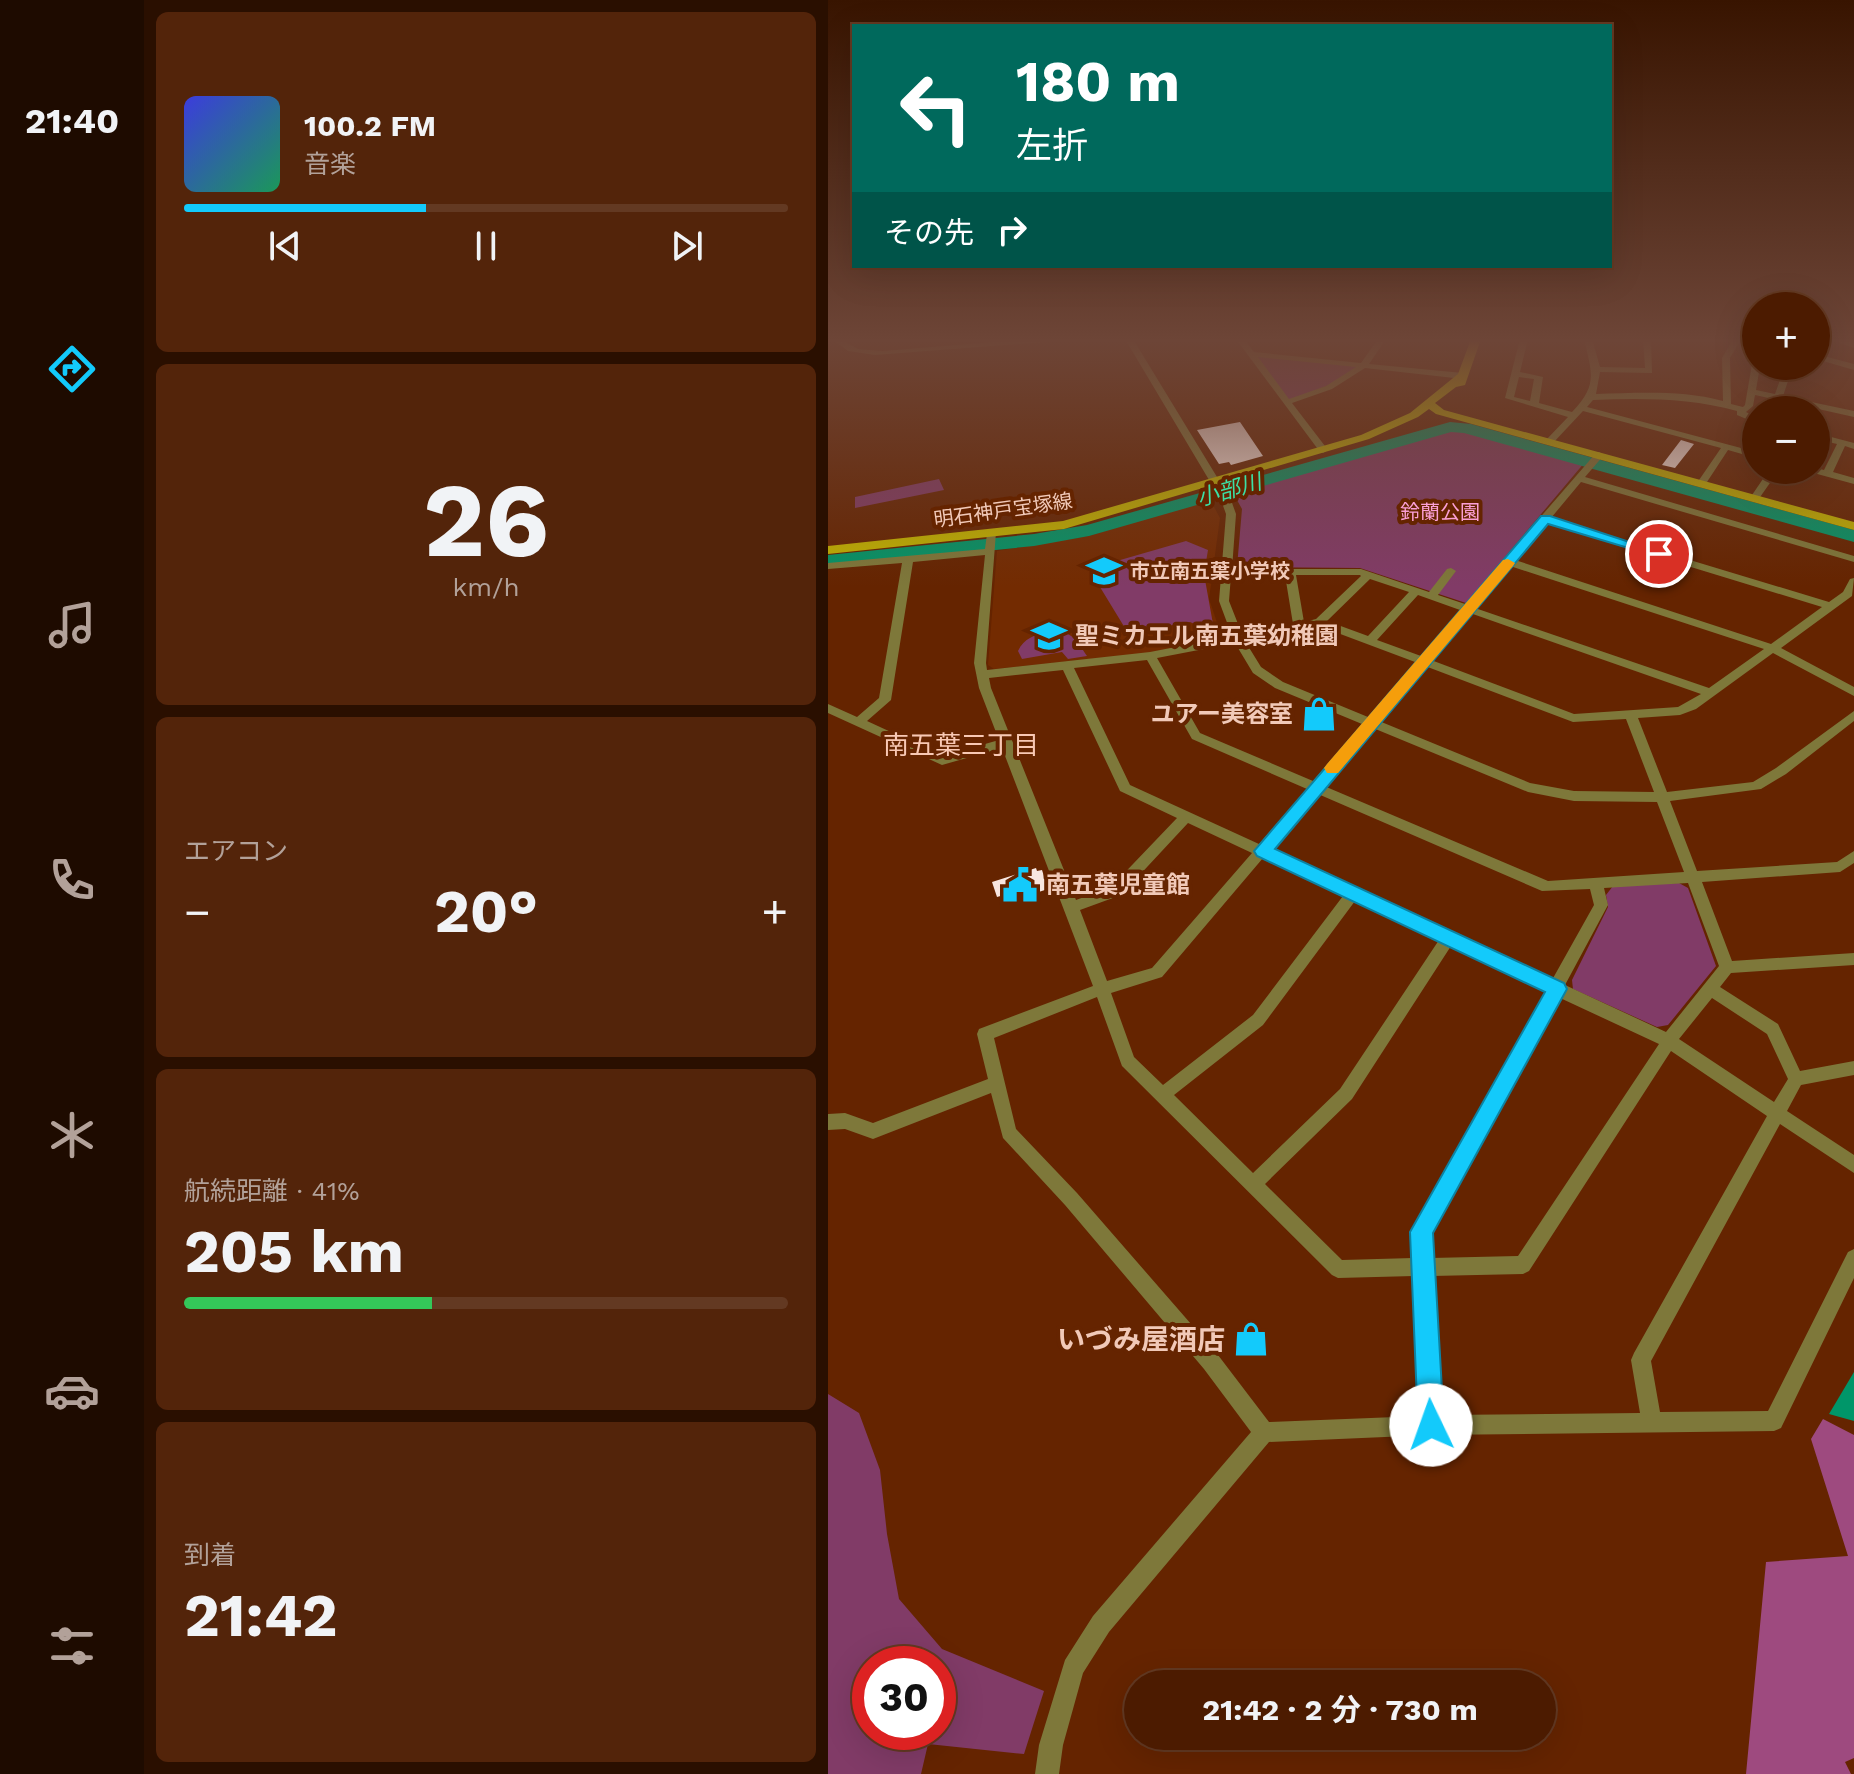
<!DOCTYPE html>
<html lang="ja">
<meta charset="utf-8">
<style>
body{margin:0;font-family:"Work Sans","Noto Sans JP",sans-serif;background:#53240a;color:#f1f3f6;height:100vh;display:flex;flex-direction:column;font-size:30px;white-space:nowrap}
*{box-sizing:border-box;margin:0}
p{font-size:26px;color:#b2a199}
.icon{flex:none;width:44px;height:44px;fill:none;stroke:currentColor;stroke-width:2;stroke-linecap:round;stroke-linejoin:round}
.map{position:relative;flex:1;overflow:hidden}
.details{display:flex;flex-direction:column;gap:12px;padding:12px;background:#2a0f00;width:684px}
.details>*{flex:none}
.banner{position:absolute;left:24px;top:24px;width:760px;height:244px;border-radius:0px;box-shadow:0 8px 32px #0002,0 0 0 2px #633922;background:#00695c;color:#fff;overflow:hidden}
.controls{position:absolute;left:914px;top:292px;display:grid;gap:16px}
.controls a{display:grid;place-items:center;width:88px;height:88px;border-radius:50%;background:#4c1b00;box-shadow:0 8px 32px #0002,0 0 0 2px #633922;font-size:40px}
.speed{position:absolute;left:24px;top:1646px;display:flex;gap:16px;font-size:40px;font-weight:700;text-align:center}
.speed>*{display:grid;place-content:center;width:104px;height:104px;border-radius:50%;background:#4c1b00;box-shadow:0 8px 32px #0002,0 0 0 2px #633922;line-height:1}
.speed .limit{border:12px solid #d22;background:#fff;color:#111}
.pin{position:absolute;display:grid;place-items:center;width:68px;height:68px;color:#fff;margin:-34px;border:4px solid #fff;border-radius:50%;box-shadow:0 2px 8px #0007}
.me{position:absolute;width:88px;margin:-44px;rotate:357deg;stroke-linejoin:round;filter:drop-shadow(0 0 6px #0008)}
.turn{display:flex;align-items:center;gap:28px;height:168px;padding:0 32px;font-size:36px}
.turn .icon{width:104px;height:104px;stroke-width:2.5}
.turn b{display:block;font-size:56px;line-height:68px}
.then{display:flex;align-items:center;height:76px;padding:0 32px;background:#0003;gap:16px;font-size:30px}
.big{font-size:60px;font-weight:700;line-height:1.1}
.details .widget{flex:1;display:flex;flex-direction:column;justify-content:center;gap:12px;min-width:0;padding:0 28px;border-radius:12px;background:#53240a}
.details .dial{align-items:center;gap:0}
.dial b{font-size:104px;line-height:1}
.song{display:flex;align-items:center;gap:24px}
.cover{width:96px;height:96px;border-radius:12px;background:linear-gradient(135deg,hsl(240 70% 55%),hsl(150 70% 35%))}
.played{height:8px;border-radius:4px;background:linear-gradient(90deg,#13cafb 40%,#633922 40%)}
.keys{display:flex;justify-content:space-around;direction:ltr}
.heat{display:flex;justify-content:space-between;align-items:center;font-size:44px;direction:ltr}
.charge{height:12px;border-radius:6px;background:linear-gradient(90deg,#34c759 41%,#633922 0)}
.trip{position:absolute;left:296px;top:1670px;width:432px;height:80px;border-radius:40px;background:#4c1b00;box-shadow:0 8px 32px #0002,0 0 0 2px #633922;font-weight:700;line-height:80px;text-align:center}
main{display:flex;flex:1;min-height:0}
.tabs{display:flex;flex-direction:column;width:144px;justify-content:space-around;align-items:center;background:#1e0b00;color:#b2a199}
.tabs .icon{width:56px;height:56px}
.tabs .active{color:#13cafb}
.tabs b{font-size:36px;color:#f1f3f6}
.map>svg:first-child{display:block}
</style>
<main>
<nav class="tabs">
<b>21:40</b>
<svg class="icon active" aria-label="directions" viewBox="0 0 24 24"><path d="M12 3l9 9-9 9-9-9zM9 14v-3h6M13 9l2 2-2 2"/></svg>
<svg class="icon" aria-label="music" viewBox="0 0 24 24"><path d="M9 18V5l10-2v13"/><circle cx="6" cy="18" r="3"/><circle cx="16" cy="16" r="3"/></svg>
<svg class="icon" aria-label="phone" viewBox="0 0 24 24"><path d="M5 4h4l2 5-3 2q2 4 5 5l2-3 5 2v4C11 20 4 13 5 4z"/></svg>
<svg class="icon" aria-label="climate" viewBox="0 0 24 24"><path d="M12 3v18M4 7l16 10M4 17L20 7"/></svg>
<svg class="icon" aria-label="car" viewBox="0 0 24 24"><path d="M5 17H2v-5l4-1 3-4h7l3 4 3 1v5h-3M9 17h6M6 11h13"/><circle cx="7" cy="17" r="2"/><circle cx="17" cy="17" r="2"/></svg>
<svg class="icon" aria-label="filters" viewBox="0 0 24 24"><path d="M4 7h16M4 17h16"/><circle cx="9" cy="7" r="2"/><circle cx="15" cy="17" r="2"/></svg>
</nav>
<section class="details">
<div class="widget">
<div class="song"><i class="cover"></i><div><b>100.2 FM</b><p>音楽</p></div></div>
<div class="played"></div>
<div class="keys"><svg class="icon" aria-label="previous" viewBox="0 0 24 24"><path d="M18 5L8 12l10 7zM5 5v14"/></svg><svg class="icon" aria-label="pause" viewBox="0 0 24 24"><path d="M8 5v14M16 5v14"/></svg><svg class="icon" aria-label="next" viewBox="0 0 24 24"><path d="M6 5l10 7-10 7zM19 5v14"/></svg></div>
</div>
<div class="widget dial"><b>26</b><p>km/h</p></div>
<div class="widget"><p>エアコン</p>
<div class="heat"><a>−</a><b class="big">20°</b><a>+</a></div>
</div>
<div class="widget"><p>航続距離 · 41%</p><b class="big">205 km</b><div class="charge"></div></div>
<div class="widget"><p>到着</p><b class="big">21:42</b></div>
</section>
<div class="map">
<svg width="1026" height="1774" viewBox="0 0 1026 1774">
<rect width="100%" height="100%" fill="#652400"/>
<path fill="#732b01" d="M 375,501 L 383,501 L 392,518 L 381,599 L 394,637 L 319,653 L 166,669 L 160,665 L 169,551 L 261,536 Z"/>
<path fill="#813b67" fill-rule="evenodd" d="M 423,354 L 538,366 L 523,376 L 459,402 Z
M 623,429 L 757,462 L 638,603 L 532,568 L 409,567 L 414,509 L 404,491 Z
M 111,479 L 116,490 L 27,508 L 27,497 Z
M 358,541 L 380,550 L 376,574 L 385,624 L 371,626 L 362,622 L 300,633 L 261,569 Z
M 220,631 C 242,629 248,639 259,656 L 240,659 L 234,652 L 194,659 L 190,651 C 196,638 207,635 220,631 Z
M 851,883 L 860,888 L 888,966 L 840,1025 L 829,1027 L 745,989 L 744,980 L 780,907 L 778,895 L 785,886 Z
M 0,1394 L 31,1413 L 52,1470 L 59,1534 L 71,1599 L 114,1649 L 216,1691 L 196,1754 L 100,1744 L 93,1774 L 0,1774 ZM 110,1664 L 110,1732 L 42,1732 L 42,1664 Z"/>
<path fill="#9e4a7f" d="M 995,1419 L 1026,1435 L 1026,1758 L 1017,1762 L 1023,1774 L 918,1774 L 938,1562 L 1020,1556 L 983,1439 Z"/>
<path fill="#009669" d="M 1026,1372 L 1026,1421 L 1001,1414 Z"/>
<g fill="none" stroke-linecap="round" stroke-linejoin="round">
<path fill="#009669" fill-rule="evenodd" d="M 622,422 L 643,424 L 1026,530 L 1026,542 L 636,433 L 623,432 L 261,536 L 206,546 L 0,567 L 0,555 L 206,534 L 259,525 Z"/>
</g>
<path fill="#f7e6e0" d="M 412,422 L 435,456 L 403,465 L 401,462 L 391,464 L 369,430 Z
M 853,440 L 866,444 L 847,468 L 834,465 Z
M 208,868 L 209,871 L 214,870 L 220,889 L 195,897 L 193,890 L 169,897 L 164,882 Z"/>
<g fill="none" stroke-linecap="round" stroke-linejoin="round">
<path fill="#7e783a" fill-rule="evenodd" d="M 4,339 L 12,339 L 30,349 L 54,351 L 202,339 L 235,339 L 231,341 L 47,355 L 20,351 Z
M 297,339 L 305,339 L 403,500 L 408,514 L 404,569 L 533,569 L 601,592 L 619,569 L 623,568 L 628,571 L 610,595 L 637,604 L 768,453 L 771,452 L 776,455 L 757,477 L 1026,556 L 1026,562 L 753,482 L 723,518 L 1001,602 L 1015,592 L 1022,579 L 1026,578 L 1024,596 L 953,648 L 1026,687 L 1026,696 L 945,653 L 868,709 L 852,715 L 810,718 L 839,792 L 925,782 L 948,768 L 1026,711 L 1026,721 L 958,774 L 933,789 L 842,801 L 869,871 L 1009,862 L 1026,851 L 1026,863 L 1012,872 L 874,882 L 904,961 L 1026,953 L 1026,965 L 903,973 L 892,987 L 950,1024 L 972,1071 L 1026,1061 L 1026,1075 L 973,1085 L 959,1111 L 1026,1155 L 1026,1173 L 952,1124 L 823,1361 L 832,1412 L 940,1411 L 1020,1252 L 1026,1249 L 1026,1278 L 953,1428 L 946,1431 L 603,1435 L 441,1442 L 281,1632 L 255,1673 L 235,1745 L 231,1774 L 207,1774 L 211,1745 L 237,1660 L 265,1616 L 423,1432 L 376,1369 L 237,1205 L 175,1138 L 163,1093 L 45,1139 L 17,1129 L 0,1130 L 0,1114 L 17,1113 L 45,1123 L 160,1079 L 149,1034 L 151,1029 L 265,986 L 174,748 L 114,765 L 0,713 L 0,704 L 29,717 L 51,698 L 74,563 L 0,569 L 0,563 L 157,549 L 159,534 L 168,532 L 158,663 L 159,670 L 322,652 L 404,636 L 391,601 L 398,514 L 393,500 ZM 719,523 L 994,607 L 943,644 L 687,560 ZM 157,555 L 146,663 L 151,688 L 171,740 L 115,756 L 39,721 L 63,700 L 85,562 ZM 682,566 L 936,649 L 881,688 L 647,608 ZM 403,575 L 457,575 L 465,624 L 414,634 L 401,601 ZM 468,575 L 532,575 L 533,576 L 488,619 L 476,622 ZM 542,579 L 581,592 L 540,636 L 499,621 ZM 590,595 L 632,610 L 593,656 L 549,640 ZM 642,613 L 873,694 L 850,707 L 746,714 L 603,660 ZM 491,626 L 587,662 L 540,717 L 455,682 L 433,667 L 417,641 ZM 407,643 L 425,673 L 447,688 L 534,724 L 485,781 L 372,733 L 329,658 ZM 319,660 L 364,739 L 479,789 L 431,844 L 302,785 L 246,668 ZM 597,666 L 745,722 L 798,719 L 826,792 L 746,791 L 702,783 L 551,721 ZM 235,670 L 292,791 L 349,818 L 283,887 L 248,900 L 163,688 L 161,678 ZM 545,728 L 700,792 L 746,801 L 829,802 L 856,872 L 720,881 L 496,786 ZM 490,794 L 714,891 L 762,889 L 766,905 L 724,980 L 442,850 ZM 360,823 L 424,853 L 324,968 L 279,981 L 252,910 L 293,895 ZM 435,858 L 515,896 L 425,1015 L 335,1085 L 306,1057 L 283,993 L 334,977 ZM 860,883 L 891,966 L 838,1032 L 737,985 L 780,905 L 776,888 ZM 527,901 L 611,940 L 512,1089 L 425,1173 L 346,1095 L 435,1025 ZM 623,946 L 718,991 L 587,1226 L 584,1232 L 585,1258 L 514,1260 L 437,1184 L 524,1099 ZM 269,997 L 294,1066 L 504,1275 L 510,1278 L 586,1276 L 593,1416 L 441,1422 L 390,1355 L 249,1193 L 188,1129 L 166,1038 ZM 730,997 L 831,1044 L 690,1256 L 603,1258 L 602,1233 ZM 884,998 L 939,1034 L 960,1079 L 946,1102 L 851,1039 ZM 843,1051 L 939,1116 L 806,1353 L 803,1360 L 812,1413 L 612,1415 L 604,1276 L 695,1274 L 701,1271 Z
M 408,339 L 416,339 L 426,352 L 533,363 L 550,339 L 558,339 L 541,364 L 635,373 L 639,376 L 635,379 L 537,368 L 504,389 L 464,403 L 500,450 L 495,453 L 492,452 ZM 430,357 L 528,367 L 498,386 L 461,399 Z
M 692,339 L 700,339 L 692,372 L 715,377 L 711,403 L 744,412 C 770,385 764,373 756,339 L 764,339 L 772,367 L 817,368 L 815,339 L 823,339 L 824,373 L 772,372 L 768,394 C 810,393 854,390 895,401 L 894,358 L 905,339 L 913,339 L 902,358 L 903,404 L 915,407 L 917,405 L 924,364 L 928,362 L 928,366 L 932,366 L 928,390 L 947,394 L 957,366 L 965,366 L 955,396 L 1026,411 L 1026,417 L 927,395 L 925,406 L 918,412 L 928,417 L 928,423 L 909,415 L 909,411 C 862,398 815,398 765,400 L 759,407 L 928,452 L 928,458 L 900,450 L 877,485 L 874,486 L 869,483 L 893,448 L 755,411 L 725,443 L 719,443 L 719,439 L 740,417 L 677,398 ZM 691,377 L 706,379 L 702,401 L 686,397 Z
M 1002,339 L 1013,339 L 1026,343 L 1026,348 Z
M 988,354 L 1026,364 L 1026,370 L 988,359 Z
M 988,433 L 1026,443 L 1026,449 L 1017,446 L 1005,472 L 1026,478 L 1026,484 L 982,472 L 980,470 L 988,470 L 988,468 L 996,470 L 1009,444 L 988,439 Z
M 941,470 L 951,470 L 930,500 L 924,500 L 922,498 Z"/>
<path fill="#c1b300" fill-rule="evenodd" d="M 643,339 L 653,339 L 637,385 L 628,387 L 607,403 L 616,410 L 1026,522 L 1026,530 L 608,414 L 601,409 L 590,417 L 541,439 L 236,529 L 0,554 L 0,546 L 235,521 L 533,435 L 582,413 L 630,374 Z"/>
</g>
<linearGradient id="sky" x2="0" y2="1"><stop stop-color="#381400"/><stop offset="0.58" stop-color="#6d4537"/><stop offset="1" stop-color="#6d4537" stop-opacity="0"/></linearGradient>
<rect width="1026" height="587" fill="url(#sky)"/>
<path fill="#13cafb" stroke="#0c83a3" stroke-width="2" d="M 713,516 L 722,516 L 838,554 L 827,556 L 720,524 L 447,849 L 736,983 L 739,989 L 605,1233 L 616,1425 L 612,1435 L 603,1438 L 594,1435 L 590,1425 L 582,1232 L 717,992 L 429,856 L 426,851 Z"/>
<path fill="#f59e0b" d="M 680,559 L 687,563 L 685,566 L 510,773 L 499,773 L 496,768 L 499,764 L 675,560 Z"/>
<defs>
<g id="school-bare" transform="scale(2.76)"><path d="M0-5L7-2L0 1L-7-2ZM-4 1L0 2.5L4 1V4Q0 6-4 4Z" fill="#13cafb" stroke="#652400" stroke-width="2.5" paint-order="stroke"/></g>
<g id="shop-bare" transform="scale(2.76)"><path d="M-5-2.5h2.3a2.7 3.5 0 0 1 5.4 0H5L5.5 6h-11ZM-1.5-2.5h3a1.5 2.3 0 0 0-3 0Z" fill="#13cafb" stroke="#652400" stroke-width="2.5" paint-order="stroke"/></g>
<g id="civic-bare" transform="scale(2.76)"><path d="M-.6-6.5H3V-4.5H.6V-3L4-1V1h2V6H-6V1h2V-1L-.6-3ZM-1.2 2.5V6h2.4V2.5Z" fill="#13cafb" stroke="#652400" stroke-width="2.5" paint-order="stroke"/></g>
</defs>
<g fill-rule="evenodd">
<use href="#school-bare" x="276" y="571"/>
<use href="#school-bare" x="221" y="636"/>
<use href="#shop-bare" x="491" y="714"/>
<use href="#civic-bare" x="192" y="885"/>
<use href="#shop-bare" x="423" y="1339"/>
</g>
<g text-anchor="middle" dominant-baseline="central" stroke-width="8" stroke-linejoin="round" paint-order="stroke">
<g font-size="20" fill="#f1c9b8" stroke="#652400">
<text transform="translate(175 510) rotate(-8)">明石神戸宝塚線</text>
</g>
<g font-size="20" fill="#fa9fd5" stroke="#652400">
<text x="612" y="512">鈴蘭公園</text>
</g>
<g font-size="20" font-weight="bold" fill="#f1c9b8" stroke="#652400" text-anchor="start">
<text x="302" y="571">市立南五葉小学校</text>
</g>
<g font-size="22" font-style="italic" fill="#3ce0a5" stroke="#652400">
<text transform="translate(401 490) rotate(-16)">小部川</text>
</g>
<g font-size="24" font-weight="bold" fill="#f1c9b8" stroke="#652400" text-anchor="start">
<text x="247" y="636">聖ミカエル南五葉幼稚園</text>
<text x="465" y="714" text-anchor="end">ユアー美容室</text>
<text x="218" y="885">南五葉児童館</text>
</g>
<g font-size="26" fill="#f8c8b4" stroke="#652400">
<text x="133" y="745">南五葉三丁目</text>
</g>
<g font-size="28" font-weight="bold" fill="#f1c9b8" stroke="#652400" text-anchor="end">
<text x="397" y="1339">いづみ屋酒店</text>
</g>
</g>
</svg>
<div class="controls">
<a>+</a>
<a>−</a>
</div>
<div class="speed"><div class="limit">30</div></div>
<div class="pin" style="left:831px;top:554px;background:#d93025"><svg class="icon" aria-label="arrive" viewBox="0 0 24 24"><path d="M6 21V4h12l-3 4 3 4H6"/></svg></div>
<svg class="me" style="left:603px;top:1425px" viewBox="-20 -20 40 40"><circle r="19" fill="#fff"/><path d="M0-13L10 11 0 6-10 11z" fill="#13cafb"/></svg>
<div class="trip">21:42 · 2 分 · 730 m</div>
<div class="banner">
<div class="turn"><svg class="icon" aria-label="left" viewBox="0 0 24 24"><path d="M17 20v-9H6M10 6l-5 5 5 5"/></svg><div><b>180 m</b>左折</div></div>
<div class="then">その先<svg class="icon" aria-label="right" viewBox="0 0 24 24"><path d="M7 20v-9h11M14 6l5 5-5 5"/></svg></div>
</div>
</div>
</main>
